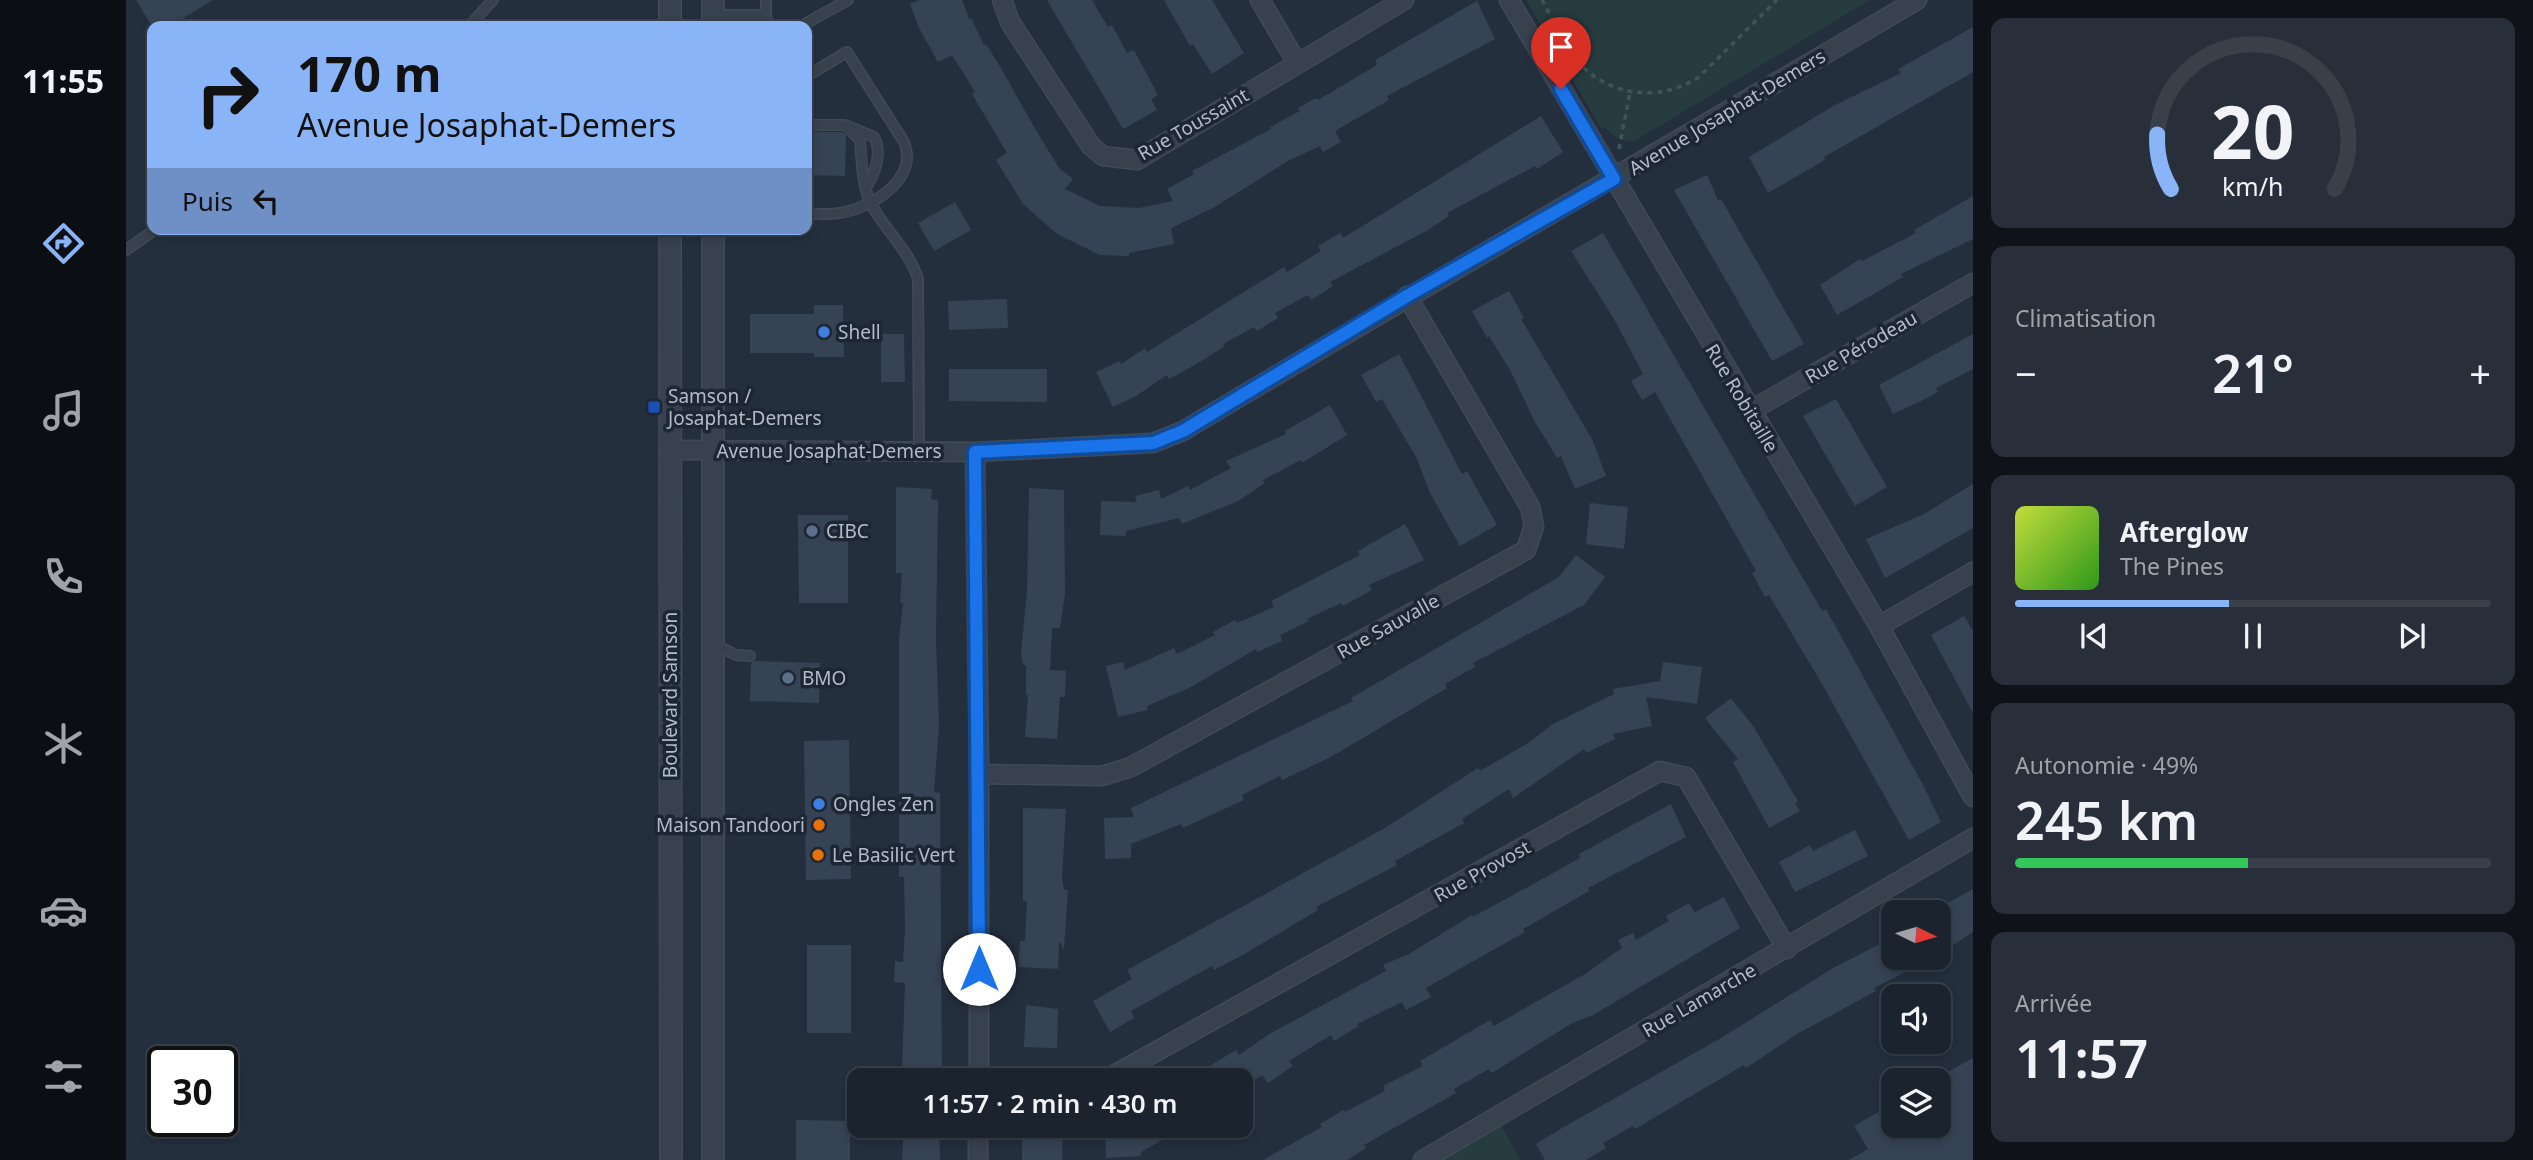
<!DOCTYPE html>
<html lang="fr">
<meta charset="utf-8">
<style>
body{margin:0;font-family:"Noto Sans",sans-serif;background:#282f3a;color:#f1f3f6;height:100vh;display:flex;flex-direction:column;font-size:26px;white-space:nowrap}
*{box-sizing:border-box;margin:0}
p{font-size:23px;color:#a0a4aa}
.icon{flex:none;width:38px;height:38px;fill:none;stroke:currentColor;stroke-width:2;stroke-linecap:round;stroke-linejoin:round}
.map{position:relative;flex:1;overflow:hidden}
.side{display:flex;flex-direction:column;gap:18px;padding:18px;background:#0f1319;width:560px}
.side>*{flex:none}
.hud{position:absolute;left:21px;top:21px;width:665px;height:214px;border-radius:14px;box-shadow:0 4px 10px #0003,0 0 0 2px #39404a;background:#8ab4f8;color:#111;overflow:hidden}
.needle{width:46px;rotate:95deg}
.buttons{position:absolute;left:1755px;top:900px;display:grid;gap:14px}
.buttons a{display:grid;place-items:center;width:70px;height:70px;border-radius:14px;background:#1b232e;box-shadow:0 4px 10px #0003,0 0 0 2px #39404a;font-size:35px}
.speed{position:absolute;left:21px;top:1046px;display:flex;gap:14px;font-size:35px;font-weight:700;text-align:center}
.speed>*{display:grid;place-content:center;width:91px;height:91px;border-radius:50%;background:#1b232e;box-shadow:0 4px 10px #0003,0 0 0 2px #39404a;line-height:1}
.speed .limit{border:4px solid #111;border-radius:10px;background:#fff;color:#111}
.pin{position:absolute;display:grid;place-items:center;width:60px;height:60px;color:#fff;margin:-72px -30px;border-radius:50% 50% 50% 0;rotate:-45deg;box-shadow:0 0 7px #0007}
.pin .icon{rotate:45deg}
.me{position:absolute;width:77px;margin:-38px;rotate:0deg;stroke-linejoin:round;filter:drop-shadow(0 0 5px #0008)}
.turn{display:flex;align-items:center;gap:24px;height:147px;padding:0 35px;font-size:32px}
.turn .icon{width:91px;height:91px;stroke-width:2.5}
.turn b{display:block;font-size:49px;line-height:60px}
.then{display:flex;align-items:center;height:66px;padding:0 35px;background:#0003;gap:14px;font-size:26px}
.big{font-size:52px;font-weight:600;line-height:1.1}
.side .widget{flex:1;display:flex;flex-direction:column;justify-content:center;gap:10px;min-width:0;padding:0 24px;border-radius:14px;background:#282f3a}
.side .dial{align-items:center;gap:0}
.dial svg{height:182px;overflow:visible;fill:none;stroke:#39404a;stroke-width:7;stroke-linecap:round;text-anchor:middle}
.dial text{fill:#f1f3f6;stroke:none}
.song{display:flex;align-items:center;gap:21px}
.cover{width:84px;height:84px;border-radius:10px;background:linear-gradient(135deg,hsl(70 70% 55%),hsl(110 70% 35%))}
.played{height:7px;border-radius:4px;background:linear-gradient(90deg,#8ab4f8 45%,#39404a 45%)}
.keys{display:flex;justify-content:space-around;direction:ltr}
.heat{display:flex;justify-content:space-between;align-items:center;font-size:38px;direction:ltr}
.charge{height:10px;border-radius:5px;background:linear-gradient(90deg,#34c759 49%,#39404a 0)}
.trip{position:absolute;left:721px;top:1068px;width:406px;height:70px;border-radius:14px;background:#1b232e;box-shadow:0 4px 10px #0003,0 0 0 2px #39404a;font-weight:600;line-height:70px;text-align:center}
main{display:flex;flex:1;min-height:0}
.tab-bar{display:flex;flex-direction:column;width:126px;justify-content:space-around;align-items:center;background:#0b0e12;color:#a0a4aa}
.tab-bar .icon{width:49px;height:49px}
.tab-bar .selected{color:#8ab4f8}
.tab-bar b{font-size:32px;color:#f1f3f6}
.map>svg:first-child{display:block}
</style>
<main>
<nav class="tab-bar">
<b>11:55</b>
<svg class="icon selected" aria-label="directions" viewBox="0 0 24 24"><path d="M12 3l9 9-9 9-9-9zM9 14v-3h6M13 9l2 2-2 2"/></svg>
<svg class="icon" aria-label="music" viewBox="0 0 24 24"><path d="M9 18V5l10-2v13"/><circle cx="6" cy="18" r="3"/><circle cx="16" cy="16" r="3"/></svg>
<svg class="icon" aria-label="phone" viewBox="0 0 24 24"><path d="M5 4h4l2 5-3 2q2 4 5 5l2-3 5 2v4C11 20 4 13 5 4z"/></svg>
<svg class="icon" aria-label="climate" viewBox="0 0 24 24"><path d="M12 3v18M4 7l16 10M4 17L20 7"/></svg>
<svg class="icon" aria-label="car" viewBox="0 0 24 24"><path d="M5 17H2v-5l4-1 3-4h7l3 4 3 1v5h-3M9 17h6M6 11h13"/><circle cx="7" cy="17" r="2"/><circle cx="17" cy="17" r="2"/></svg>
<svg class="icon" aria-label="filters" viewBox="0 0 24 24"><path d="M4 7h16M4 17h16"/><circle cx="9" cy="7" r="2"/><circle cx="15" cy="17" r="2"/></svg>
</nav>
<div class="map">
<svg width="1847" height="1160" viewBox="0 0 1847 1160">
<rect width="100%" height="100%" fill="#242f3e"/>
<path fill="#263c3f" d="M 1400,0 L 1744,0 L 1508,141 C 1493,142 1489,137 1479,127 L 1475,128 Z
M 1370,1117 L 1395,1160 L 1298,1160 Z"/>
<path fill="#364354" d="M 10,0 L 87,0 L 44,26 L 26,26 Z
M 793,0 L 836,0 L 843,19 L 845,18 L 858,45 L 860,44 L 875,68 L 908,127 L 933,168 L 947,179 L 939,189 L 974,206 L 1013,208 L 1047,201 L 1041,189 L 1068,174 L 1066,171 L 1145,129 L 1144,127 L 1174,111 L 1172,108 L 1190,98 L 1192,100 L 1251,65 L 1249,60 L 1351,1 L 1369,39 L 1261,96 L 1263,100 L 1209,131 L 1215,142 L 1197,152 L 1194,146 L 1162,161 L 1087,208 L 1045,228 L 1048,244 L 1003,253 L 1003,256 L 974,255 L 931,234 L 897,204 L 870,160 L 881,153 L 846,94 L 849,92 L 826,55 L 812,62 L 793,28 L 784,4 Z
M 921,0 L 966,0 L 982,27 L 986,25 L 1001,53 L 1008,50 L 1032,95 L 1025,99 L 1031,110 L 997,129 Z
M 1038,0 L 1086,0 L 1118,53 L 1086,74 L 1067,44 L 1064,46 Z
M 1847,27 L 1847,72 L 1698,157 L 1699,160 L 1642,193 L 1623,157 L 1707,106 L 1775,73 L 1772,69 Z
M 1415,116 L 1437,152 L 1411,169 L 1409,166 L 1321,213 L 1323,216 L 1302,230 L 1204,282 L 1207,286 L 1185,300 L 1182,295 L 1149,313 L 1152,318 L 1131,331 L 1128,327 L 1097,344 L 1099,346 L 1069,365 L 1043,379 L 1041,375 L 1010,396 L 987,407 L 970,372 L 994,361 L 995,364 L 1019,348 L 1021,352 L 1158,267 L 1161,272 L 1195,251 L 1192,246 L 1214,233 L 1217,238 Z
M 681,132 L 716,132 L 720,135 L 719,176 L 681,175 Z
M 1581,175 L 1592,200 L 1595,199 L 1678,344 L 1646,361 L 1548,190 Z
M 1847,196 L 1847,239 L 1775,274 L 1777,277 L 1711,315 L 1694,285 L 1734,259 L 1736,261 L 1790,233 L 1788,230 Z
M 829,202 L 845,230 L 808,251 L 792,223 Z
M 1477,233 L 1696,611 L 1700,609 L 1797,785 L 1815,822 L 1783,840 L 1696,684 L 1643,595 L 1639,597 L 1626,573 L 1630,571 L 1529,392 L 1516,400 L 1505,381 L 1517,374 L 1488,319 L 1445,251 Z
M 1383,291 L 1398,318 L 1395,319 L 1466,439 L 1480,476 L 1449,489 L 1435,456 L 1431,458 L 1408,420 L 1384,370 L 1363,336 L 1361,338 L 1346,311 Z
M 881,299 L 882,328 L 823,330 L 822,301 Z
M 688,305 L 717,305 L 718,357 L 688,357 L 688,353 L 624,353 L 624,314 L 688,314 Z
M 755,334 L 778,334 L 779,382 L 755,382 Z
M 1847,334 L 1847,369 L 1810,388 L 1812,392 L 1793,402 L 1767,414 L 1753,385 Z
M 1273,354 L 1336,474 L 1341,471 L 1371,525 L 1334,546 L 1304,493 L 1291,459 L 1256,399 L 1250,402 L 1235,375 Z
M 823,369 L 921,369 L 921,402 L 823,401 Z
M 1710,399 L 1761,487 L 1729,506 L 1677,416 Z
M 1204,405 L 1221,435 L 1176,463 L 1175,460 L 1137,480 L 1139,483 L 1112,501 L 1056,524 L 1053,518 L 1000,531 L 1000,536 L 974,535 L 975,501 L 1011,502 L 1009,496 L 1033,490 L 1035,499 L 1062,486 L 1064,490 L 1105,468 L 1100,461 L 1160,434 L 1159,431 Z
M 1847,484 L 1847,528 L 1759,578 L 1740,539 L 1798,514 Z
M 770,487 L 806,489 L 805,499 L 812,500 L 810,640 L 813,725 L 808,792 L 814,793 L 816,1080 L 780,1080 L 780,1070 L 776,1069 L 779,983 L 768,982 L 769,961 L 777,962 L 779,930 L 778,877 L 773,877 L 773,640 L 777,603 L 774,603 L 776,573 L 770,573 Z
M 903,488 L 938,490 L 939,594 L 934,628 L 926,628 L 924,670 L 940,671 L 939,697 L 934,697 L 931,739 L 899,737 L 902,695 L 900,695 L 900,665 L 897,665 L 895,653 L 901,591 Z
M 1464,503 L 1502,507 L 1498,549 L 1460,544 Z
M 672,515 L 722,515 L 722,603 L 673,603 Z
M 1279,524 L 1298,560 L 1243,585 L 1246,590 L 1217,606 L 1215,603 L 1181,619 L 1183,621 L 1154,635 L 1156,641 L 1131,652 L 1130,649 L 1065,687 L 1021,706 L 1022,710 L 992,717 L 980,666 L 997,662 L 999,670 L 1048,648 L 1051,654 L 1089,635 L 1087,632 L 1109,620 L 1111,623 L 1148,607 L 1145,601 L 1234,555 L 1232,551 Z
M 1450,555 L 1479,577 L 1458,605 L 1347,663 L 1349,667 L 1319,684 L 1321,688 L 1205,757 L 1156,780 L 1154,776 L 1116,795 L 1118,800 L 1057,828 L 1055,824 L 1005,844 L 1005,858 L 979,859 L 978,818 L 1008,817 L 1005,808 L 1227,701 L 1225,698 L 1433,577 Z
M 1838,616 L 1847,631 L 1847,713 L 1805,635 Z
M 628,661 L 694,663 L 693,703 L 624,701 L 625,663 Z
M 1537,662 L 1576,667 L 1571,704 L 1520,697 L 1526,726 L 1487,734 L 1489,739 L 1460,753 L 1458,749 L 1387,798 L 1383,789 L 1336,819 L 1338,823 L 1269,861 L 1271,865 L 1190,907 L 1192,910 L 1117,955 L 1088,970 L 1086,966 L 1005,1011 L 1008,1018 L 984,1032 L 967,1001 L 1006,979 L 1001,970 L 1257,829 L 1352,768 L 1354,771 L 1404,742 L 1425,725 L 1488,694 L 1487,689 L 1534,681 Z
M 1605,698 L 1627,726 L 1672,801 L 1669,803 L 1674,811 L 1643,828 L 1607,762 L 1612,759 L 1579,718 Z
M 723,740 L 725,879 L 680,880 L 678,741 Z
M 1545,804 L 1560,837 L 1462,888 L 1463,891 L 1397,929 L 1399,932 L 1300,988 L 1305,997 L 1280,1010 L 1276,1002 L 1231,1024 L 1233,1026 L 1208,1041 L 1205,1035 L 1163,1061 L 1167,1066 L 1142,1083 L 1136,1075 L 1115,1089 L 1115,1080 L 1060,1080 L 1110,1050 L 1113,1055 L 1145,1033 L 1260,971 L 1257,965 L 1283,954 L 1346,915 L 1347,917 L 1454,858 L 1453,854 Z
M 897,808 L 940,809 L 936,877 L 938,890 L 942,890 L 938,949 L 933,941 L 932,969 L 892,967 L 894,941 L 899,941 L 901,901 L 897,901 Z
M 1729,830 L 1742,856 L 1669,892 L 1653,862 L 1684,845 L 1687,851 Z
M 1847,889 L 1847,932 L 1813,954 L 1813,908 Z
M 1598,897 L 1614,928 L 1467,1015 L 1448,1022 L 1366,1073 L 1363,1069 L 1328,1089 L 1330,1093 L 1238,1145 L 1240,1148 L 1221,1160 L 1137,1160 L 1196,1127 L 1194,1124 L 1217,1110 L 1219,1112 L 1259,1091 L 1257,1086 L 1297,1066 L 1294,1061 L 1364,1020 L 1368,1026 L 1459,974 L 1496,948 L 1492,940 L 1507,933 L 1510,940 L 1543,921 L 1540,916 L 1563,903 L 1569,912 Z
M 1768,937 L 1768,957 L 1808,957 L 1748,988 L 1750,991 L 1671,1034 L 1620,1068 L 1618,1065 L 1509,1129 L 1507,1126 L 1477,1143 L 1480,1148 L 1460,1160 L 1419,1160 L 1410,1144 L 1436,1128 L 1595,1038 L 1707,968 Z
M 681,945 L 725,945 L 725,1033 L 681,1033 Z
M 900,1005 L 932,1009 L 931,1048 L 898,1047 Z
M 1847,1058 L 1847,1160 L 1723,1160 L 1742,1149 L 1728,1126 L 1768,1103 L 1768,1125 L 1813,1125 L 1813,1077 Z
M 670,1120 L 724,1121 L 724,1160 L 670,1160 Z
M 778,1125 L 813,1125 L 814,1160 L 776,1160 Z
M 896,1125 L 937,1125 L 936,1160 L 896,1160 Z
M 979,1125 L 1064,1125 L 1015,1152 L 1015,1156 L 980,1158 Z"/>
<g fill="none" stroke-linecap="round" stroke-linejoin="round">
<g stroke="#414a57" stroke-width="12">
<path id="service" d="M 588,15 L 640,15 L 640,0
M 640,15 L 642,26
M 343,26 L 367,0
M 675,26 L 722,0
M 681,76 L 721,52 L 778,142 C 793,177 750,205 719,212 C 707,215 694,214 681,214
M 681,125 L 719,125 L 748,137 C 757,154 749,173 740,188
M 719,125 L 734,140 C 736,159 735,176 741,194 C 750,222 783,248 792,279 L 793,451
M 0,250 L 30,229
M 588,644 L 610,655 L 624,656"/>
</g>
<g stroke="#414a57" stroke-width="21">
<path id="minor" d="M 876,0 L 884,22 L 965,146 L 977,156 L 1011,160 L 1278,0
M 1134,0 L 1171,63
M 1383,0 L 1753,626 L 1847,797
M 1624,411 L 1847,283
M 545,450 L 849,452 L 1027,443 L 1057,431 C 1300,285 1547,144 1791,0
M 849,452 L 853,774 L 853,1080
M 1753,626 L 1847,572
M 853,774 L 976,776 L 1005,767 L 1400,550 L 1408,526 L 1404,507 L 1281,296
M 979,1080 L 1534,771 L 1560,777 L 1661,949
M 852,1160 L 852,1125
M 1297,1160 L 1847,838"/>
</g>
<g stroke="#414a57" stroke-width="24">
<path id="tertiary" d="M 544,0 L 544,26
M 587,0 L 587,26
M 544,229 L 545,1160
M 587,229 L 587,1160"/>
</g>
<path stroke="#3f5557" stroke-width="3.5" stroke-dasharray="5 5" stroke-linecap="butt" d="M 1416,0 C 1428,21 1437,48 1455,65 C 1487,98 1536,101 1573,77 L 1651,0
M 1493,149 L 1504,92"/>
<use href="#service" stroke="#38414e" stroke-width="9"/>
<use href="#minor" stroke="#38414e" stroke-width="18"/>
<use href="#tertiary" stroke="#38414e" stroke-width="21"/>
</g>
<g fill="none" stroke-linecap="round" stroke-linejoin="round">
<g stroke="#114b97" stroke-width="18">
<path id="route" d="M 853,969 L 849,452 L 1027,443 L 1057,431 L 1281,296 L 1488,179 L 1435,89"/>
</g>
<use href="#route" stroke="#1a73e8" stroke-width="12"/>
</g>
<g fill="#3f7fe0" stroke="#1d2633" stroke-width="2.5">
<circle cx="698" cy="332" r="7"/>
<circle cx="693" cy="804" r="7"/>
</g>
<rect fill="#1a4fb4" stroke="#1d2633" stroke-width="2.5" x="521" y="400" width="14" height="14" rx="3.5"/>
<g fill="#5c6f8a" stroke="#1d2633" stroke-width="2.5">
<circle cx="686" cy="531" r="7"/>
<circle cx="662" cy="678" r="7"/>
</g>
<g fill="#e8710a" stroke="#1d2633" stroke-width="2.5">
<circle cx="693" cy="825" r="7"/>
<circle cx="692" cy="855" r="7"/>
</g>
<g text-anchor="middle" dominant-baseline="central" stroke-width="7" stroke-linejoin="round" paint-order="stroke">
<g font-size="19" fill="#b4bcc9" stroke="#1d2633">
<text transform="translate(1601 112) rotate(-31)">Avenue Josaphat-Demers</text>
<text transform="translate(1067 124) rotate(-30)">Rue Toussaint</text>
<text transform="translate(1735 347) rotate(-30)">Rue Pérodeau</text>
<text transform="translate(1616 398) rotate(59)">Rue Robitaille</text>
<text x="703" y="451">Avenue Josaphat-Demers</text>
<text transform="translate(1262 626) rotate(-29)">Rue Sauvalle</text>
<text transform="translate(544 695) rotate(-90)">Boulevard Samson</text>
<text transform="translate(1356 871) rotate(-29)">Rue Provost</text>
<text transform="translate(1573 1000) rotate(-30)">Rue Lamarche</text>
</g>
<g font-size="19" fill="#b4bcc9" stroke="#1d2633" text-anchor="start">
<text x="712" y="332">Shell</text>
<text x="542" y="396">Samson /<tspan x="542" dy="22">Josaphat-Demers</tspan></text>
<text x="700" y="531">CIBC</text>
<text x="676" y="678">BMO</text>
<text x="707" y="804">Ongles Zen</text>
<text x="679" y="825" text-anchor="end">Maison Tandoori</text>
<text x="706" y="855">Le Basilic Vert</text>
</g>
</g>
</svg>
<div class="buttons">
<a><svg class="needle" viewBox="-14 -14 28 28"><path d="M0-13l5 13h-10z" fill="#e53935"/><path d="M0 13l5-13h-10z" fill="#a0a4aa"/></svg></a>
<a><svg class="icon" aria-label="sound" viewBox="0 0 24 24"><path d="M4 9h4l5-4v14l-5-4H4zM17 9q2 3 0 6"/></svg></a>
<a><svg class="icon" aria-label="layers" viewBox="0 0 24 24"><path d="M12 4l9 5-9 5-9-5zM3 14l9 5 9-5"/></svg></a>
</div>
<div class="speed"><div class="limit">30</div></div>
<div class="pin" style="left:1435px;top:89px;background:#d93025"><svg class="icon" aria-label="arrive" viewBox="0 0 24 24"><path d="M6 21V4h12l-3 4 3 4H6"/></svg></div>
<svg class="me" style="left:853px;top:969px" viewBox="-20 -20 40 40"><circle r="19" fill="#fff"/><path d="M0-13L10 11 0 6-10 11z" fill="#1a73e8"/></svg>
<div class="trip">11:57 · 2 min · 430 m</div>
<div class="hud">
<div class="turn"><svg class="icon" aria-label="right" viewBox="0 0 24 24"><path d="M7 20v-9h11M14 6l5 5-5 5"/></svg><div><b>170 m</b>Avenue Josaphat-Demers</div></div>
<div class="then">Puis<svg class="icon" aria-label="left" viewBox="0 0 24 24"><path d="M17 20v-9H6M10 6l-5 5 5 5"/></svg></div>
</div>
</div>
<section class="side">
<div class="widget dial"><svg viewBox="0 0 100 80">
<path d="M14 69A42 42 0 1 1 86 69"/>
<path d="M14 69A42 42 0 0 1 8 45" stroke="#8ab4f8"/>
<text x="50" y="56" font-size="32" font-weight="700">20</text>
<text x="50" y="72" font-size="11">km/h</text>
</svg></div>
<div class="widget"><p>Climatisation</p>
<div class="heat"><a>−</a><b class="big">21°</b><a>+</a></div>
</div>
<div class="widget">
<div class="song"><i class="cover"></i><div><b>Afterglow</b><p>The Pines</p></div></div>
<div class="played"></div>
<div class="keys"><svg class="icon" aria-label="previous" viewBox="0 0 24 24"><path d="M18 5L8 12l10 7zM5 5v14"/></svg><svg class="icon" aria-label="pause" viewBox="0 0 24 24"><path d="M8 5v14M16 5v14"/></svg><svg class="icon" aria-label="next" viewBox="0 0 24 24"><path d="M6 5l10 7-10 7zM19 5v14"/></svg></div>
</div>
<div class="widget"><p>Autonomie · 49%</p><b class="big">245 km</b><div class="charge"></div></div>
<div class="widget"><p>Arrivée</p><b class="big">11:57</b></div>
</section>
</main>
